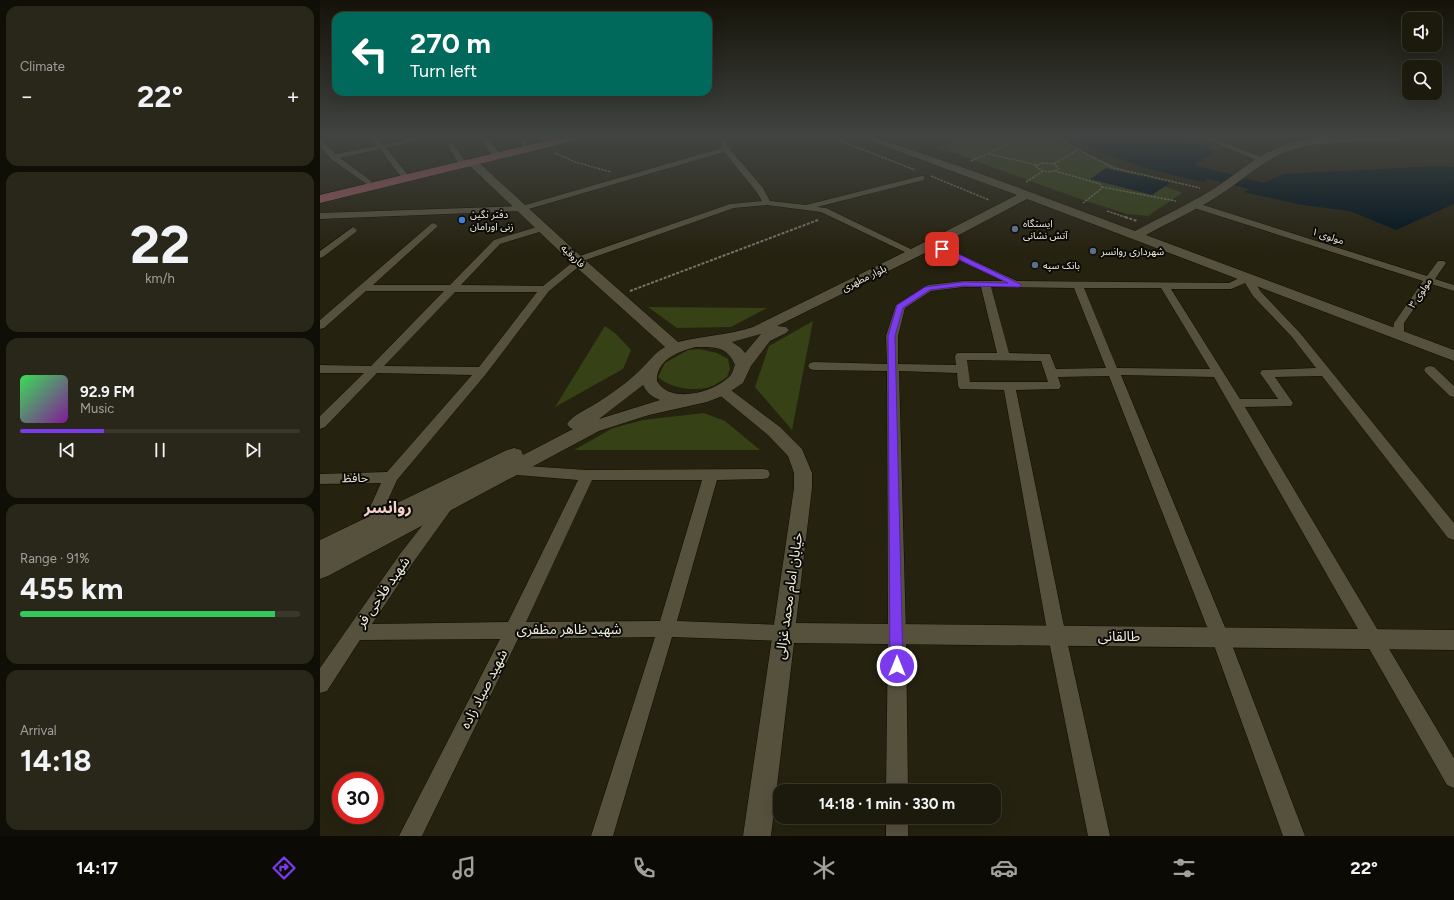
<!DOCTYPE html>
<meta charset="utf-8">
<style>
body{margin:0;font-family:Figtree,"Noto Sans Arabic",sans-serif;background:#29271a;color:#f1f3f6;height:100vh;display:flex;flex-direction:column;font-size:15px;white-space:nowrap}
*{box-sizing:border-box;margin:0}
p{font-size:13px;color:#a0a19d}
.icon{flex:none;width:22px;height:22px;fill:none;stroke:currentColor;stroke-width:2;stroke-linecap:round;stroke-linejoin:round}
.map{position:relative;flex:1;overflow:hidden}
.sheet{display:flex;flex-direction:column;gap:6px;padding:6px;background:#0f0e07;width:320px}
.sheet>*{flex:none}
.top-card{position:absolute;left:12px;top:12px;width:380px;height:84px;border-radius:12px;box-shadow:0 4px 16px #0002,0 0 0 1px #3a382d;background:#00695c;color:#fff;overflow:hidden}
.tools{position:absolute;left:1082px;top:12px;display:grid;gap:8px}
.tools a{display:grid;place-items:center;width:40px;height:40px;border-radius:8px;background:#1c1a0c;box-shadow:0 4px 16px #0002,0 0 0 1px #3a382d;font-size:20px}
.speed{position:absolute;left:12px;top:772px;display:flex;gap:8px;font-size:20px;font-weight:700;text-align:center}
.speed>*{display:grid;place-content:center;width:52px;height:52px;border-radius:50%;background:#1c1a0c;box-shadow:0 4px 16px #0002,0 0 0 1px #3a382d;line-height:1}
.speed .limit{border:6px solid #d22;background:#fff;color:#111}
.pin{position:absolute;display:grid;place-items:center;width:34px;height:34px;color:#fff;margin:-17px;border-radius:8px;box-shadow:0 2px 6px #0006}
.me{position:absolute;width:44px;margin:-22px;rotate:0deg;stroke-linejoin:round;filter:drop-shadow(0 0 3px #0008)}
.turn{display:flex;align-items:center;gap:14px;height:84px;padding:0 12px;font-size:18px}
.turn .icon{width:52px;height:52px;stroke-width:2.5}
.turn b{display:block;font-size:28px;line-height:34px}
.big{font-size:30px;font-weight:700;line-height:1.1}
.sheet .tile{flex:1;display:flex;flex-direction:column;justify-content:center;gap:6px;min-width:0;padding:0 14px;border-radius:12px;background:#29271a}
.sheet .dial{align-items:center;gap:0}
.dial b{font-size:52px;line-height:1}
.song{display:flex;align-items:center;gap:12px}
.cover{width:48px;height:48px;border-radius:6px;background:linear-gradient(135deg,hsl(130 70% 55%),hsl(290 70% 35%))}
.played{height:4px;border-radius:2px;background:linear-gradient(90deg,#7c3aed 30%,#3a382d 30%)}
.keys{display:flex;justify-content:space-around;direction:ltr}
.heat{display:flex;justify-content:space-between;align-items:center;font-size:22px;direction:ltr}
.charge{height:6px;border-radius:3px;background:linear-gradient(90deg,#34c759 91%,#3a382d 0)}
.trip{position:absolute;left:453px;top:784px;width:228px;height:40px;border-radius:12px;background:#1c1a0c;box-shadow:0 4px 16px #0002,0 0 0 1px #3a382d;font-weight:700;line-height:40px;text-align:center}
.tabs{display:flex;height:64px;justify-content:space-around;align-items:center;background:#0b0a05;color:#a0a19d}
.tabs .icon{width:28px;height:28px}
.tabs .on{color:#7c3aed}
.tabs b{font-size:18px;color:#f1f3f6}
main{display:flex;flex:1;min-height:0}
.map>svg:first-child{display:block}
</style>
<main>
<section class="sheet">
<div class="tile"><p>Climate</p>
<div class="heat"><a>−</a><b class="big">22°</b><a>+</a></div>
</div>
<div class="tile dial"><b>22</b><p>km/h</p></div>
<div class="tile">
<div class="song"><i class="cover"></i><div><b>92.9 FM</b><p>Music</p></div></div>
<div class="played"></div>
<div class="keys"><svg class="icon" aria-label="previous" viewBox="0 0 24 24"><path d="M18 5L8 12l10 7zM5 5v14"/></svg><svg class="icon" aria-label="pause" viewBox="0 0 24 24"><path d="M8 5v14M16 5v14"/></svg><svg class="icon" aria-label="next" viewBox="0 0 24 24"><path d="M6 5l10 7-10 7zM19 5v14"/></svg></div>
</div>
<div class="tile"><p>Range · 91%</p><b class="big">455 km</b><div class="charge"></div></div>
<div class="tile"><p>Arrival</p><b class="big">14:18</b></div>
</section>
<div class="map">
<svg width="1134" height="836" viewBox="0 0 1134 836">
<rect width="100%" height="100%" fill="#262210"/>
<path fill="#364115" d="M 649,135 L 718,135 L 862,193 L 828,216 L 807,214 L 763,200 L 617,147 Z
M 328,307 L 447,308 L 411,327 L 357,328 Z
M 493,321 L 472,430 L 435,387 L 449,346 Z
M 285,326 L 296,334 L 311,350 L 303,369 L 235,407 Z
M 379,349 L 397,353 L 408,359 L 410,369 L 407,377 C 401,381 394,386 387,388 C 370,391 351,388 338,377 L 345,363 L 368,350 Z
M 384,413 L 405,421 L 440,450 L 254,450 L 293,428 L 323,420 Z"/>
<path fill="#00131e" d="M 737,135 L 855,135 L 896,151 L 874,165 L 874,170 L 888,178 L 884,182 C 834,173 784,154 737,135 Z
M 1117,166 L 1134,167 L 1134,204 L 1076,230 L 1030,211 L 983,205 L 923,192 L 964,174 Z
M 786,168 L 850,183 L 832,195 L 770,179 Z"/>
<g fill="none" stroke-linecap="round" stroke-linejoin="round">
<path fill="#00131e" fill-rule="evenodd" d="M 836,159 L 874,165 L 965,188 L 981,190 L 984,194 L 981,198 L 975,199 L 965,198 L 874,175 L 830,167 L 828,164 L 830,161 Z"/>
<g stroke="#0f0b00" stroke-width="4">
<path id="service" d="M 204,146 L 204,137 L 211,135"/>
</g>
<g stroke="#0f0b00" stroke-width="1">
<path id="minor" d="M 49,135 L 56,135 L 63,145 L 107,135 L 122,135 L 66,148 L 88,175 L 84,177 L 81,177 L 60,149 L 20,158 L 51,181 L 51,185 L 48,185 L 11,159 L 0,146 L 0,140 L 2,141 L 16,154 L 57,146 Z
M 157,135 L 164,135 L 178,151 L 178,155 L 172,155 Z
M 399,135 L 405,135 L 408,147 L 443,188 L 450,201 L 486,205 L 601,176 L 604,176 L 604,180 L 497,207 L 506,208 L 599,253 L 594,256 L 591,255 L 501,212 L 447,205 L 414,208 L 263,261 L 262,264 L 229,291 L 166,374 L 77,480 L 55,529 L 50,531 L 45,529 L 42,525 L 61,483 L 0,484 L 0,474 L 67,472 L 152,375 L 57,373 L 5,427 L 0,429 L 0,416 L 44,373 L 0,373 L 0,365 L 51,366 L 124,291 L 46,291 L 4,328 L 0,329 L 0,320 L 111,224 L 114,223 L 118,226 L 53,285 L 130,285 L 174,240 L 223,225 L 226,226 L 227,228 L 226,230 L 180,244 L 141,285 L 223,286 L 253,262 L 252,260 L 254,258 L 410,204 L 442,201 L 436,191 L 404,152 L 202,211 L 0,219 L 0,213 L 202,206 L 402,148 ZM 135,292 L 217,292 L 159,367 L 64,366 Z
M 875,135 L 885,135 L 946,159 L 945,161 L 939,161 Z
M 131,143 L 133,144 L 145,161 L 144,163 L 138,163 L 137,161 L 128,145 Z
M 871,203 L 877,203 L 1107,276 L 1118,261 L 1124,261 L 1126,263 L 1115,279 L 1134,285 L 1134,291 L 1111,284 L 1084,323 L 1084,335 L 1082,337 L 1074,337 L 1072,335 L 1074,323 L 1103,281 L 871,207 L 870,205 Z
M 33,227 L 37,230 L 36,232 L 3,257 L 0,258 L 0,251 Z
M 622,246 L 697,281 L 909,283 L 923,276 L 931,276 L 941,292 L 980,333 L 1134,523 L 1134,540 L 1128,538 L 1002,376 L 955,377 L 973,403 L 971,406 L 925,407 L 1134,758 L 1134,788 L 1127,785 L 894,377 L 801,375 L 909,637 L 985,836 L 963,836 L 891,637 L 789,376 L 738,377 L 741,386 L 739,389 L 696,390 L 746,636 L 790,836 L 768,836 L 728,636 L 684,390 L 640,389 L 638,386 L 637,373 L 579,371 L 586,634 L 588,791 L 566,791 L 568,634 L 567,371 L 494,370 L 490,369 L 488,366 L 490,363 L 494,362 L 567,364 L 566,336 L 576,305 L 608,285 L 643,281 L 683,281 L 619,251 L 617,249 L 619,247 ZM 925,283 L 933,296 L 972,337 L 996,368 L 942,370 L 940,373 L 958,399 L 920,399 L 851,289 L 911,289 ZM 643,287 L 661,287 L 677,353 L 637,353 L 635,356 L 636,365 L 578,364 L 578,336 L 585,308 L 611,291 ZM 671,287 L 754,288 L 786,368 L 736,369 L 730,354 L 689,353 ZM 764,288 L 841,288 L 890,369 L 797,368 ZM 647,360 L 721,361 L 728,382 L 650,382 Z
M 1110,366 L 1114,367 L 1134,386 L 1134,397 L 1130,396 L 1106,373 L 1104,370 L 1106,367 Z
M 191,465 L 267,470 L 443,469 L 448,470 L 450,474 L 448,478 L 443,479 L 397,480 L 357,621 L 464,625 L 470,627 L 473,633 L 470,639 L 464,641 L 352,637 L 293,836 L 271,836 L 335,637 L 198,639 L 102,836 L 79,836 L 180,639 L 40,640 L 7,691 L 0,693 L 0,668 L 80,554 L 123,499 L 128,497 L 133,499 L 135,503 L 133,507 L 92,564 L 52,624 L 188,622 L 258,480 L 186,474 L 184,470 L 186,466 ZM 272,480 L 382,480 L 340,621 L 206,622 Z
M 566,817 L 588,817 L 588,836 L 566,836 Z"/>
</g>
<g stroke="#0f0b00" stroke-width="1">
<path id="tertiary" d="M 402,385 L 407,387 L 460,427 L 482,449 L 492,473 L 492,488 L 476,623 L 1134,630 L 1134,650 L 474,643 L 451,836 L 423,836 L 474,488 L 474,473 L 468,456 L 448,435 L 397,393 L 394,390 L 397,387 Z"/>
</g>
<g stroke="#0f0b00" stroke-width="1">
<path id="secondary" d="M 534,135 L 548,135 L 656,172 L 815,231 C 840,217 866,206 890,191 C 916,175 938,153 968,144 C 1015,130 1068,135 1116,135 C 1107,143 1009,141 987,146 C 949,153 929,176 898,196 C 875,211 849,222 826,235 L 1134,350 L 1134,361 L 707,199 L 599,256 L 457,326 L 466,327 L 469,330 L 466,333 L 450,341 L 431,366 L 423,383 L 405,395 L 387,402 L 329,415 L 279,431 L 8,576 L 0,579 L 0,540 L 187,450 L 194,448 L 201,450 L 203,455 L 253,429 L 250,428 L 247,424 C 253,414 270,408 280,401 C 295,391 312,379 324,366 C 331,359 336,352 345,347 L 254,265 L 148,164 L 147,162 L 148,160 L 156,160 L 264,259 L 358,342 C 382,336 408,335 433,327 L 589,250 L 697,195 ZM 441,334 L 425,353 L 421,348 L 412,342 ZM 376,347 C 395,347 407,346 415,365 C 413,369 413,373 410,376 C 395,392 350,405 337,381 C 336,360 359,351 376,347 ZM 323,385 C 327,393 332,397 340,400 L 279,419 Z"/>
</g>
<g stroke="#0f0b00" stroke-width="1">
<path id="primary" d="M 250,135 L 271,135 L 270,137 L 0,203 L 0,195 Z"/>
</g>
<path stroke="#777464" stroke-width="1.5" stroke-dasharray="2.5 1" stroke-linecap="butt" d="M 506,135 L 595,170
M 672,135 L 684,139 L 689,144
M 724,135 L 737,139 L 794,168 L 880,188
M 235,153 L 255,162 L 291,172
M 669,154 L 717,165
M 651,161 L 709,135
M 722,163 L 734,164 L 739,169 C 731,173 723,173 716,166 Z
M 734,164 L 757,150
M 735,171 L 780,184 L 782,187 L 781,189 L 763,203
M 611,176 L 669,200
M 706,182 L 723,171
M 782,187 L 856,201
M 787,211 L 808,218"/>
<path stroke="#777464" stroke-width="2" stroke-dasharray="3 1.5" stroke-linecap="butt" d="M 805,217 L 817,221
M 310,291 L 498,220"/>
<use href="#service" stroke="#55513d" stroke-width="3.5"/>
<use href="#minor" fill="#55513d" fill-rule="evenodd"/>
<use href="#tertiary" fill="#55513d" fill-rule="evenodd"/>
<use href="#secondary" fill="#55513d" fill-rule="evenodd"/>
<use href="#primary" fill="#99575e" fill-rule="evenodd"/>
</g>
<linearGradient id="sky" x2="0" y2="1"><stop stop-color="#151309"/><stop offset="0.54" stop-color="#414442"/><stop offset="1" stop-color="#414442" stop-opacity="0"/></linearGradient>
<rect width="1134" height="252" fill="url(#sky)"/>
<path fill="#7c3aed" stroke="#51269a" d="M 619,247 L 624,247 L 702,285 L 699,287 L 643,286 L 610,290 L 583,308 L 575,336 L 583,666 L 581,670 L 577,672 L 572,670 L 570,666 L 568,336 L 577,305 L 605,287 L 643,282 L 688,283 L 619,250 Z"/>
<circle fill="#3f7fe0" stroke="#0d0b05" stroke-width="1.5" cx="142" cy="220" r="4"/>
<g fill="#5c6f8a" stroke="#0d0b05" stroke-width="1.5">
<circle cx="695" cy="229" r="4"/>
<circle cx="773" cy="251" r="4"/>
<circle cx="715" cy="265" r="4"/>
</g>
<g text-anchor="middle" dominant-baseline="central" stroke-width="4" stroke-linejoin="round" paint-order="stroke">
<g font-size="10" fill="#eeece0" stroke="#0d0b05" text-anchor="start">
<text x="150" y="214">دفتر نگین<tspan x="150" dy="12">زنی اورامان</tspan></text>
<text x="703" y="223">ایستگاه<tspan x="703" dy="12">آتش نشانی</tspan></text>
<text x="781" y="251">شهرداری روانسر</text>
<text x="723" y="265">بانک سپه</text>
</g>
<g font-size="10" fill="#eeece0" stroke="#0d0b05">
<text transform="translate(1008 236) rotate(18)">مولوی ۱</text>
<text transform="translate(253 256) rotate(43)">فاروقیه</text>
<text transform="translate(544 278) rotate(-26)">بلوار مطهری</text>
<text transform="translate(1100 293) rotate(-56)">مولوی ۳</text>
</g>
<g font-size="12" fill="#eeece0" stroke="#0d0b05">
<text transform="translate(35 478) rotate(-1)">حافظ</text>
</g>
<g font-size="14" fill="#eeece0" stroke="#0d0b05">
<text transform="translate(63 592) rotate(-55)">شهید فلاحی فر</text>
<text transform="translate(469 596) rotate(-82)">خیابان امام محمد غزالی</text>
<text x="249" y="629">شهید ظاهر مظفری</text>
<text x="799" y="636">طالقانی</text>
<text transform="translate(164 689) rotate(-63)">شهید صیاد زاده</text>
</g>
<g font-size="16" font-weight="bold" fill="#f5d2cd" stroke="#0d0b05">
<text x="68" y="507">روانسر</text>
</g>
</g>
</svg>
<div class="tools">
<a><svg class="icon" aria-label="sound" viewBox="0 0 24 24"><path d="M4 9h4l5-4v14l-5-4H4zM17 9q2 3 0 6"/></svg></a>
<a><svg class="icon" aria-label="search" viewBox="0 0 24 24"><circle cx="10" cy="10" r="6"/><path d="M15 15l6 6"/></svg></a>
</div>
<div class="speed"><div class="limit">30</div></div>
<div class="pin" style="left:622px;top:249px;background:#d93025"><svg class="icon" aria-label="arrive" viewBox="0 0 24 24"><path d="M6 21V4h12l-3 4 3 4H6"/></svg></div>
<svg class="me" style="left:577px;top:666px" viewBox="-20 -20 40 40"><circle r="17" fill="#7c3aed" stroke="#fff" stroke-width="3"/><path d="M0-11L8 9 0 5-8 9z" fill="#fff"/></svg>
<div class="trip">14:18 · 1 min · 330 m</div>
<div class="top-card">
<div class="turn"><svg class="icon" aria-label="left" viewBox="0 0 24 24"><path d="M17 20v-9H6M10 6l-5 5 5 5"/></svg><div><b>270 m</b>Turn left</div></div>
</div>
</div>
</main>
<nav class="tabs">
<b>14:17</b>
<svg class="icon on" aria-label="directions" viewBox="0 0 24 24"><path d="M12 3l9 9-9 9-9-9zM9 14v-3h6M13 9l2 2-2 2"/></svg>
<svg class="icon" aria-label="music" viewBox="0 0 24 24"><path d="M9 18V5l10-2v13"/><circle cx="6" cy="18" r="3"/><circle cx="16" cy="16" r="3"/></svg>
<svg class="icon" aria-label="phone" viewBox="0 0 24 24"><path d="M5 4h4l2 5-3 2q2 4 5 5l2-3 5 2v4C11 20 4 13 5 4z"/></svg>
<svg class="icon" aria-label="climate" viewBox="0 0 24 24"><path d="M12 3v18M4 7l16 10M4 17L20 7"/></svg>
<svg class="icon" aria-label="car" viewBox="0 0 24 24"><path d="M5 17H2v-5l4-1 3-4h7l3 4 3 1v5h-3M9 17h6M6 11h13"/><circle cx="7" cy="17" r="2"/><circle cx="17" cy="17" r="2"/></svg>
<svg class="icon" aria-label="filters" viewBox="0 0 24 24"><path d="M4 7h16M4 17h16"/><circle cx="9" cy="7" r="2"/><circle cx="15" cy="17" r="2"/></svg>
<b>22°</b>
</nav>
